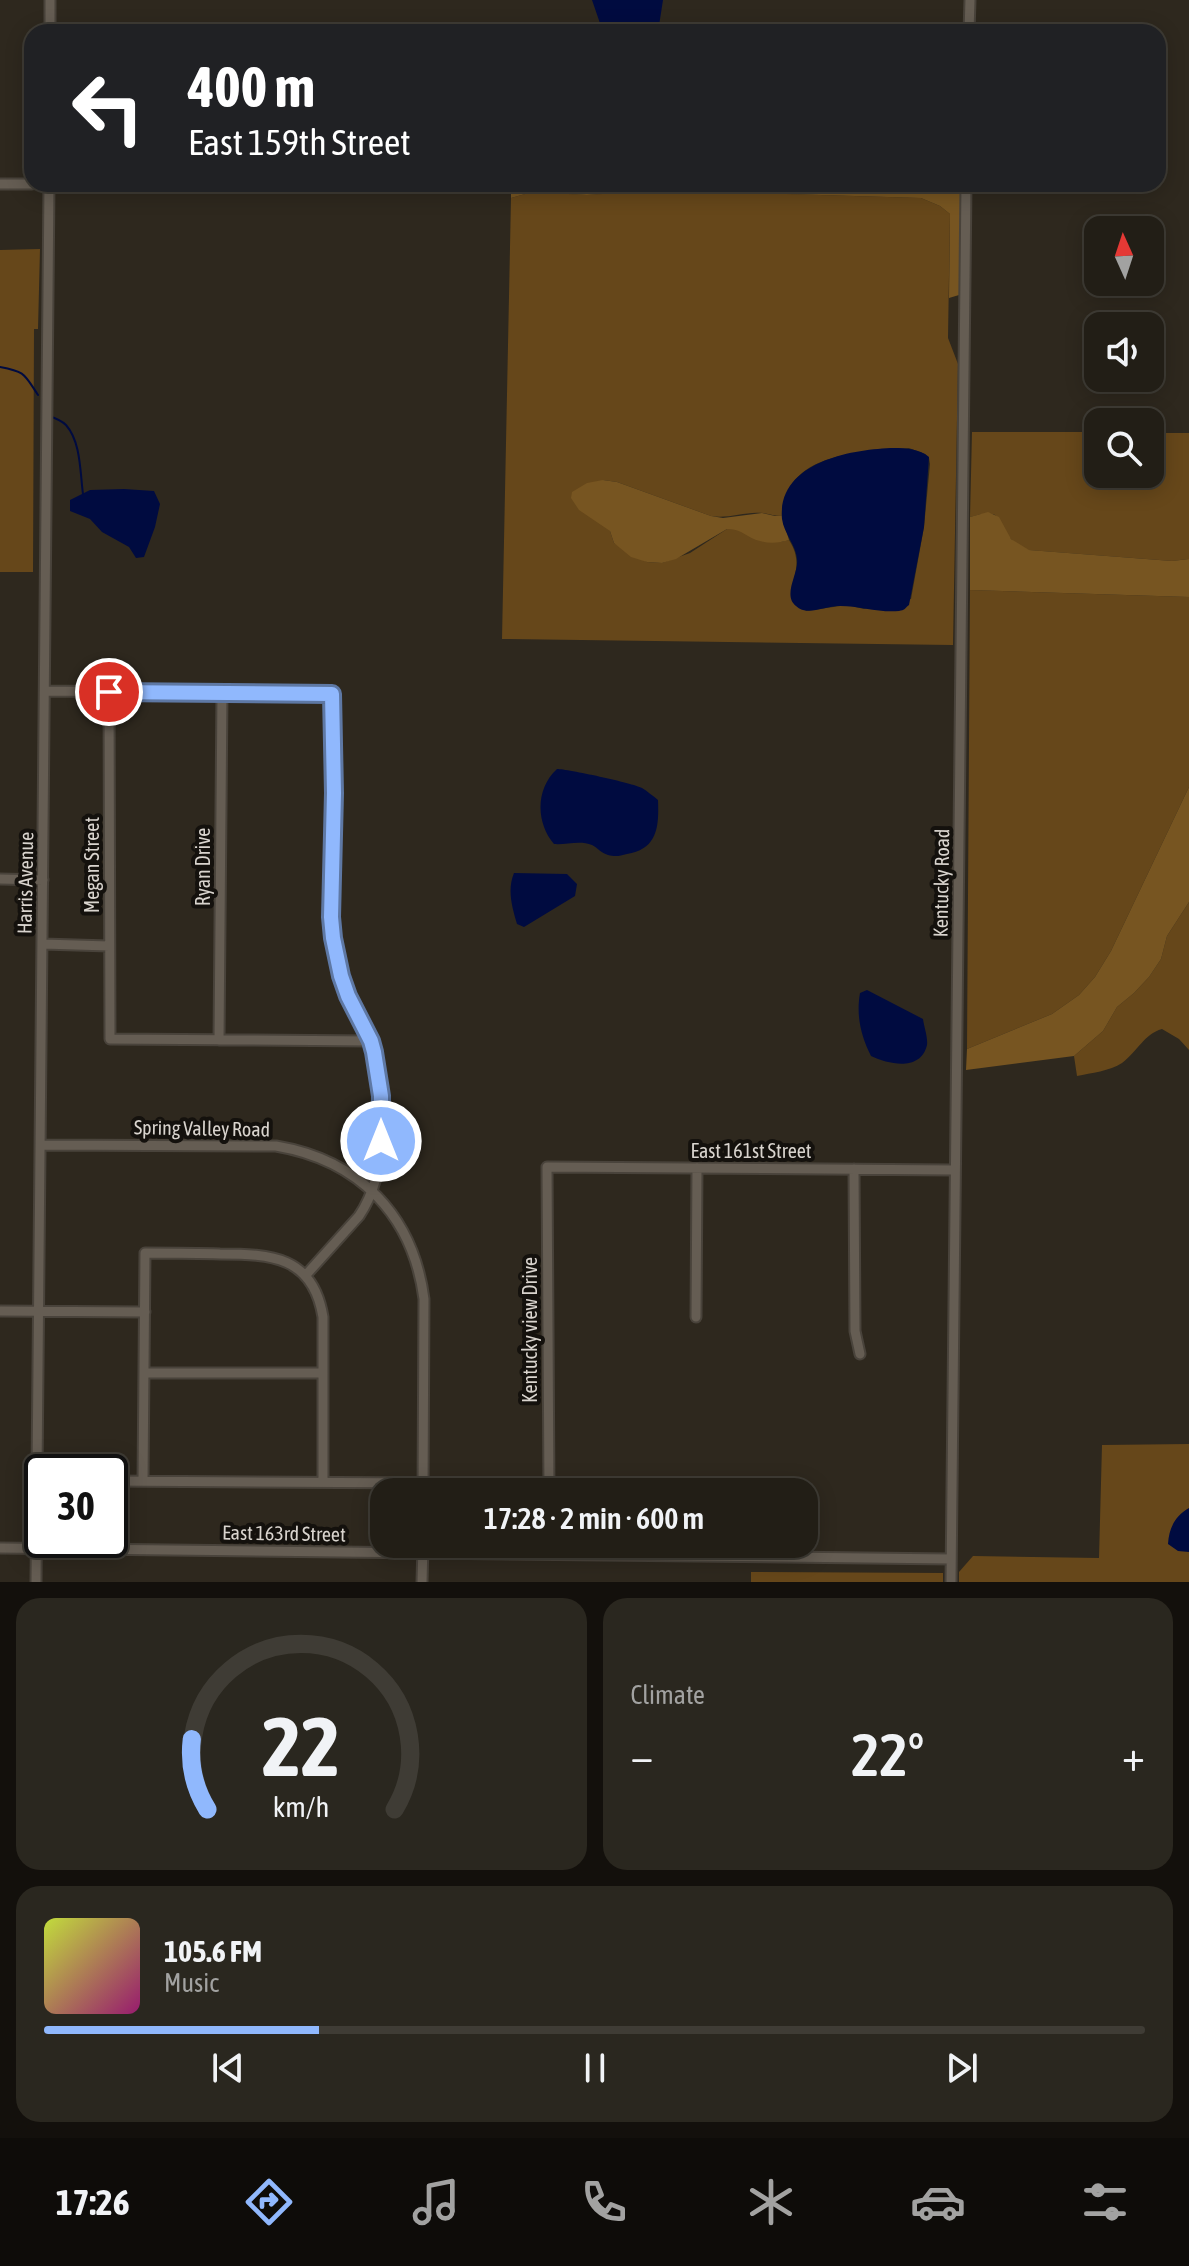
<!DOCTYPE html>
<meta charset="utf-8">
<style>
body{margin:0;font-family:"Asap Condensed",sans-serif;background:#2a271f;color:#f1f3f6;height:100vh;display:flex;flex-direction:column;font-size:30px;white-space:nowrap}
*{box-sizing:border-box;margin:0}
p{font-size:26px;color:#a2a2a1}
.icon{flex:none;width:44px;height:44px;fill:none;stroke:currentColor;stroke-width:2;stroke-linecap:round;stroke-linejoin:round}
.map{position:relative;height:1582px;overflow:hidden}
.details{display:flex;flex-direction:column;gap:16px;padding:16px;background:#13100c;flex:1}
.details>*{flex:none}
.top-card{position:absolute;left:24px;top:24px;width:1142px;height:168px;border-radius:24px;box-shadow:0 4px 20px #0003,0 0 0 2px #3f3c35;background:#202124;color:#fff;overflow:hidden}
.needle{width:52px;rotate:357deg}
.buttons{position:absolute;left:1084px;top:216px;display:grid;gap:16px}
.buttons a{display:grid;place-items:center;width:80px;height:80px;border-radius:16px;background:#221e16;box-shadow:0 4px 20px #0003,0 0 0 2px #3f3c35;font-size:40px}
.speed{position:absolute;left:24px;top:1454px;display:flex;gap:16px;font-size:40px;font-weight:700;text-align:center}
.speed>*{display:grid;place-content:center;width:104px;height:104px;border-radius:50%;background:#221e16;box-shadow:0 4px 20px #0003,0 0 0 2px #3f3c35;line-height:1}
.speed .limit{border:4px solid #111;border-radius:12px;background:#fff;color:#111}
.pin{position:absolute;display:grid;place-items:center;width:68px;height:68px;color:#fff;margin:-34px;border:4px solid #fff;border-radius:50%;box-shadow:0 2px 8px #0007}
.me{position:absolute;width:88px;margin:-44px;rotate:0deg;stroke-linejoin:round;filter:drop-shadow(0 0 6px #0008)}
.turn{display:flex;align-items:center;gap:28px;height:168px;padding:0 32px;font-size:36px}
.turn .icon{width:104px;height:104px;stroke-width:2.5}
.turn b{display:block;font-size:56px;line-height:68px}
.big{font-size:60px;font-weight:600;line-height:1.1}
.details .widget{flex:1;display:flex;flex-direction:column;justify-content:center;gap:12px;min-width:0;padding:0 28px;border-radius:24px;background:#2a271f}
.details .dial{align-items:center;gap:0}
.dial svg{height:208px;overflow:visible;fill:none;stroke:#3f3c35;stroke-width:7;stroke-linecap:round;text-anchor:middle}
.dial text{fill:#f1f3f6;stroke:none}
.song{display:flex;align-items:center;gap:24px}
.cover{width:96px;height:96px;border-radius:12px;background:linear-gradient(135deg,hsl(70 70% 55%),hsl(320 70% 35%))}
.played{height:8px;border-radius:4px;background:linear-gradient(90deg,#90b8fd 25%,#3f3c35 25%)}
.keys{display:flex;justify-content:space-around;direction:ltr}
.heat{display:flex;justify-content:space-between;align-items:center;font-size:44px;direction:ltr}
.details .tiles{flex:1;display:grid;gap:16px;grid-template-columns:1fr 1fr}
.widget:last-child{grid-column:span 2}
.trip{position:absolute;left:370px;top:1478px;width:448px;height:80px;border-radius:24px;background:#221e16;box-shadow:0 4px 20px #0003,0 0 0 2px #3f3c35;font-weight:600;line-height:80px;text-align:center}
.tabs{display:flex;height:128px;justify-content:space-around;align-items:center;background:#0e0c09;color:#a2a2a1}
.tabs .icon{width:56px;height:56px}
.tabs .active{color:#90b8fd}
.tabs b{font-size:36px;color:#f1f3f6}
.map>svg:first-child{display:block}
</style>
<div class="map">
<svg width="1189" height="1582" viewBox="0 0 1189 1582">
<rect width="100%" height="100%" fill="#2e281e"/>
<path fill="#66471a" fill-rule="evenodd" d="M 659,190 L 921,198 L 940,206 L 950,214 L 948,338 L 958,364 L 953,645 L 502,639 L 511,198 L 532,192 L 587,195 ZM 909,448 L 925,454 L 929,458 L 930,464 L 924,527 L 911,599 L 864,609 L 847,605 L 806,611 L 791,591 C 796,571 801,559 789,540 L 781,542 L 736,529 L 727,529 L 690,553 L 662,563 L 647,562 L 614,543 L 610,531 L 603,480 L 617,482 L 711,516 C 729,519 745,511 763,513 C 770,514 775,516 782,516 C 786,450 861,453 909,448 Z
M 40,249 L 38,329 L 34,329 L 33,572 L 0,572 L 0,250 Z
M 972,432 L 1098,432 L 1098,474 L 1150,474 L 1150,433 L 1189,433 L 1189,559 L 1172,561 L 1028,550 C 1023,547 1015,543 1011,539 C 993,520 1006,507 970,517 Z
M 970,590 L 1189,597 L 1189,787 L 1111,951 L 1095,977 L 1079,995 L 1052,1014 L 967,1049 Z
M 1189,902 L 1189,1050 L 1179,1039 L 1162,1029 C 1144,1034 1138,1051 1122,1063 C 1110,1071 1091,1073 1077,1076 L 1074,1056 L 1103,1031 L 1117,1007 L 1134,993 L 1149,977 L 1161,959 L 1167,936 Z
M 1189,1444 L 1189,1582 L 959,1582 L 959,1572 L 973,1556 L 1099,1558 L 1102,1445 Z
M 751,1572 L 943,1573 L 943,1582 L 751,1582 Z"/>
<path fill="#775521" d="M 511,184 L 957,184 L 961,196 L 959,295 L 949,298 L 950,214 L 940,206 L 921,198 L 659,190 L 587,195 L 532,192 L 511,198 Z
M 603,480 L 617,482 L 711,516 L 723,518 L 762,513 L 775,516 L 782,516 L 789,540 C 780,543 769,544 760,541 C 747,538 741,528 727,529 L 676,559 L 662,563 L 647,562 L 631,557 L 614,543 L 610,531 L 579,510 L 571,498 L 572,492 L 587,483 Z
M 988,512 L 999,517 L 1011,539 L 1029,550 L 1172,561 L 1189,559 L 1189,597 L 970,590 L 970,517 Z
M 1189,787 L 1189,902 L 1167,936 L 1161,959 L 1149,977 L 1134,993 L 1117,1007 L 1103,1031 L 1074,1056 L 966,1070 L 967,1049 L 1052,1014 L 1079,995 L 1095,977 L 1111,951 Z"/>
<path fill="#000b40" d="M 592,0 L 663,0 L 658,32 L 603,32 Z
M 894,448 C 906,448 920,449 929,457 L 924,527 L 909,605 C 904,609 905,610 899,611 C 878,613 857,605 837,606 C 824,607 806,616 796,606 C 782,595 799,573 797,559 C 796,545 784,534 782,519 C 777,462 852,449 894,448 Z
M 124,489 L 154,491 L 160,504 L 155,527 L 144,557 L 136,558 L 129,547 L 102,532 L 90,519 L 70,511 L 70,500 L 90,490 Z
M 557,769 C 567,769 633,783 642,788 C 647,791 653,796 658,800 C 659,826 658,849 627,854 C 620,856 615,857 608,855 C 601,853 598,848 592,845 C 580,840 566,845 554,844 C 536,823 535,789 557,769 Z
M 514,873 L 567,874 L 577,884 L 575,896 L 524,927 L 517,924 C 512,907 507,890 514,873 Z
M 867,990 L 923,1019 C 924,1027 928,1037 927,1045 C 921,1071 890,1065 871,1056 C 861,1036 856,1016 860,993 Z
M 1189,1508 L 1189,1552 L 1178,1551 L 1168,1544 C 1169,1528 1175,1516 1189,1508 Z"/>
<g fill="none" stroke-linecap="round" stroke-linejoin="round">
<path stroke="#000b40" stroke-width="2" d="M 0,367 C 26,372 24,374 38,395
M 49,416 C 55,418 62,421 66,425 C 81,442 80,472 83,494"/>
<g stroke="#49433b" stroke-width="13">
<path id="minor" d="M 50,32 L 50,0
M 969,32 L 970,0
M 0,184 L 32,184
M 45,691 L 332,694 C 333,728 335,763 334,798 C 332,844 328,891 333,937 C 336,963 344,990 355,1013 C 360,1024 368,1034 372,1045 C 388,1095 389,1172 359,1216 L 305,1276
M 109,692 L 110,1039 L 371,1041
M 0,879 L 43,880
M 43,944 L 109,946
M 219,1040 L 222,693
M 41,1145 L 276,1146 C 359,1160 413,1215 424,1299 L 423,1492
M 854,1169 L 855,1331 L 860,1354
M 0,1311 L 145,1312
M 696,1317 L 697,1168
M 144,1373 L 323,1373
M 110,1481 L 423,1483
M 143,1481 L 145,1253 C 170,1253 195,1253 220,1254 C 271,1254 313,1256 323,1317 L 323,1482
M 549,1492 L 547,1167 L 954,1170
M 0,1548 L 951,1559
M 36,1582 L 49,184
M 422,1582 L 423,1544
M 951,1582 L 966,184"/>
</g>
<use href="#minor" stroke="#655d53" stroke-width="9"/>
</g>
<g fill="none" stroke-linecap="round" stroke-linejoin="round">
<g stroke="#5e78a4" stroke-width="20">
<path id="route" d="M 109,692 L 332,694 L 334,793 L 331,917 L 333,938 L 341,976 L 348,996 L 371,1041 L 374,1052 L 381,1096 L 381,1141"/>
</g>
<use href="#route" stroke="#90b8fd" stroke-width="14"/>
</g>
<g text-anchor="middle" dominant-baseline="central" stroke-width="8" stroke-linejoin="round" paint-order="stroke">
<g font-size="20" fill="#d9d4ce" stroke="#14110d">
<text transform="translate(91 865) rotate(-90)">Megan Street</text>
<text transform="translate(202 867) rotate(-90)">Ryan Drive</text>
<text transform="translate(25 883) rotate(-89)">Harris Avenue</text>
<text transform="translate(941 883) rotate(-89)">Kentucky Road</text>
<text transform="translate(202 1128) rotate(1)">Spring Valley Road</text>
<text x="751" y="1150">East 161st Street</text>
<text transform="translate(529 1330) rotate(-90)">Kentucky view Drive</text>
<text transform="translate(284 1533) rotate(1)">East 163rd Street</text>
</g>
</g>
</svg>
<div class="buttons">
<a><svg class="needle" viewBox="-14 -14 28 28"><path d="M0-13l5 13h-10z" fill="#e53935"/><path d="M0 13l5-13h-10z" fill="#a2a2a1"/></svg></a>
<a><svg class="icon" aria-label="sound" viewBox="0 0 24 24"><path d="M4 9h4l5-4v14l-5-4H4zM17 9q2 3 0 6"/></svg></a>
<a><svg class="icon" aria-label="search" viewBox="0 0 24 24"><circle cx="10" cy="10" r="6"/><path d="M15 15l6 6"/></svg></a>
</div>
<div class="speed"><div class="limit">30</div></div>
<div class="pin" style="left:109px;top:692px;background:#d93025"><svg class="icon" aria-label="arrive" viewBox="0 0 24 24"><path d="M6 21V4h12l-3 4 3 4H6"/></svg></div>
<svg class="me" style="left:381px;top:1141px" viewBox="-20 -20 40 40"><circle r="17" fill="#90b8fd" stroke="#fff" stroke-width="3"/><path d="M0-11L8 9 0 5-8 9z" fill="#fff"/></svg>
<div class="trip">17:28 · 2 min · 600 m</div>
<div class="top-card">
<div class="turn"><svg class="icon" aria-label="left" viewBox="0 0 24 24"><path d="M17 20v-9H6M10 6l-5 5 5 5"/></svg><div><b>400 m</b>East 159th Street</div></div>
</div>
</div>
<section class="details">
<div class="tiles">
<div class="widget dial"><svg viewBox="0 0 100 80">
<path d="M14 69A42 42 0 1 1 86 69"/>
<path d="M14 69A42 42 0 0 1 8 42" stroke="#90b8fd"/>
<text x="50" y="56" font-size="32" font-weight="700">22</text>
<text x="50" y="72" font-size="11">km/h</text>
</svg></div>
<div class="widget"><p>Climate</p>
<div class="heat"><a>−</a><b class="big">22°</b><a>+</a></div>
</div>
<div class="widget">
<div class="song"><i class="cover"></i><div><b>105.6 FM</b><p>Music</p></div></div>
<div class="played"></div>
<div class="keys"><svg class="icon" aria-label="previous" viewBox="0 0 24 24"><path d="M18 5L8 12l10 7zM5 5v14"/></svg><svg class="icon" aria-label="pause" viewBox="0 0 24 24"><path d="M8 5v14M16 5v14"/></svg><svg class="icon" aria-label="next" viewBox="0 0 24 24"><path d="M6 5l10 7-10 7zM19 5v14"/></svg></div>
</div>
</div>
</section>
<nav class="tabs">
<b>17:26</b>
<svg class="icon active" aria-label="directions" viewBox="0 0 24 24"><path d="M12 3l9 9-9 9-9-9zM9 14v-3h6M13 9l2 2-2 2"/></svg>
<svg class="icon" aria-label="music" viewBox="0 0 24 24"><path d="M9 18V5l10-2v13"/><circle cx="6" cy="18" r="3"/><circle cx="16" cy="16" r="3"/></svg>
<svg class="icon" aria-label="phone" viewBox="0 0 24 24"><path d="M5 4h4l2 5-3 2q2 4 5 5l2-3 5 2v4C11 20 4 13 5 4z"/></svg>
<svg class="icon" aria-label="climate" viewBox="0 0 24 24"><path d="M12 3v18M4 7l16 10M4 17L20 7"/></svg>
<svg class="icon" aria-label="car" viewBox="0 0 24 24"><path d="M5 17H2v-5l4-1 3-4h7l3 4 3 1v5h-3M9 17h6M6 11h13"/><circle cx="7" cy="17" r="2"/><circle cx="17" cy="17" r="2"/></svg>
<svg class="icon" aria-label="filters" viewBox="0 0 24 24"><path d="M4 7h16M4 17h16"/><circle cx="9" cy="7" r="2"/><circle cx="15" cy="17" r="2"/></svg>
</nav>
